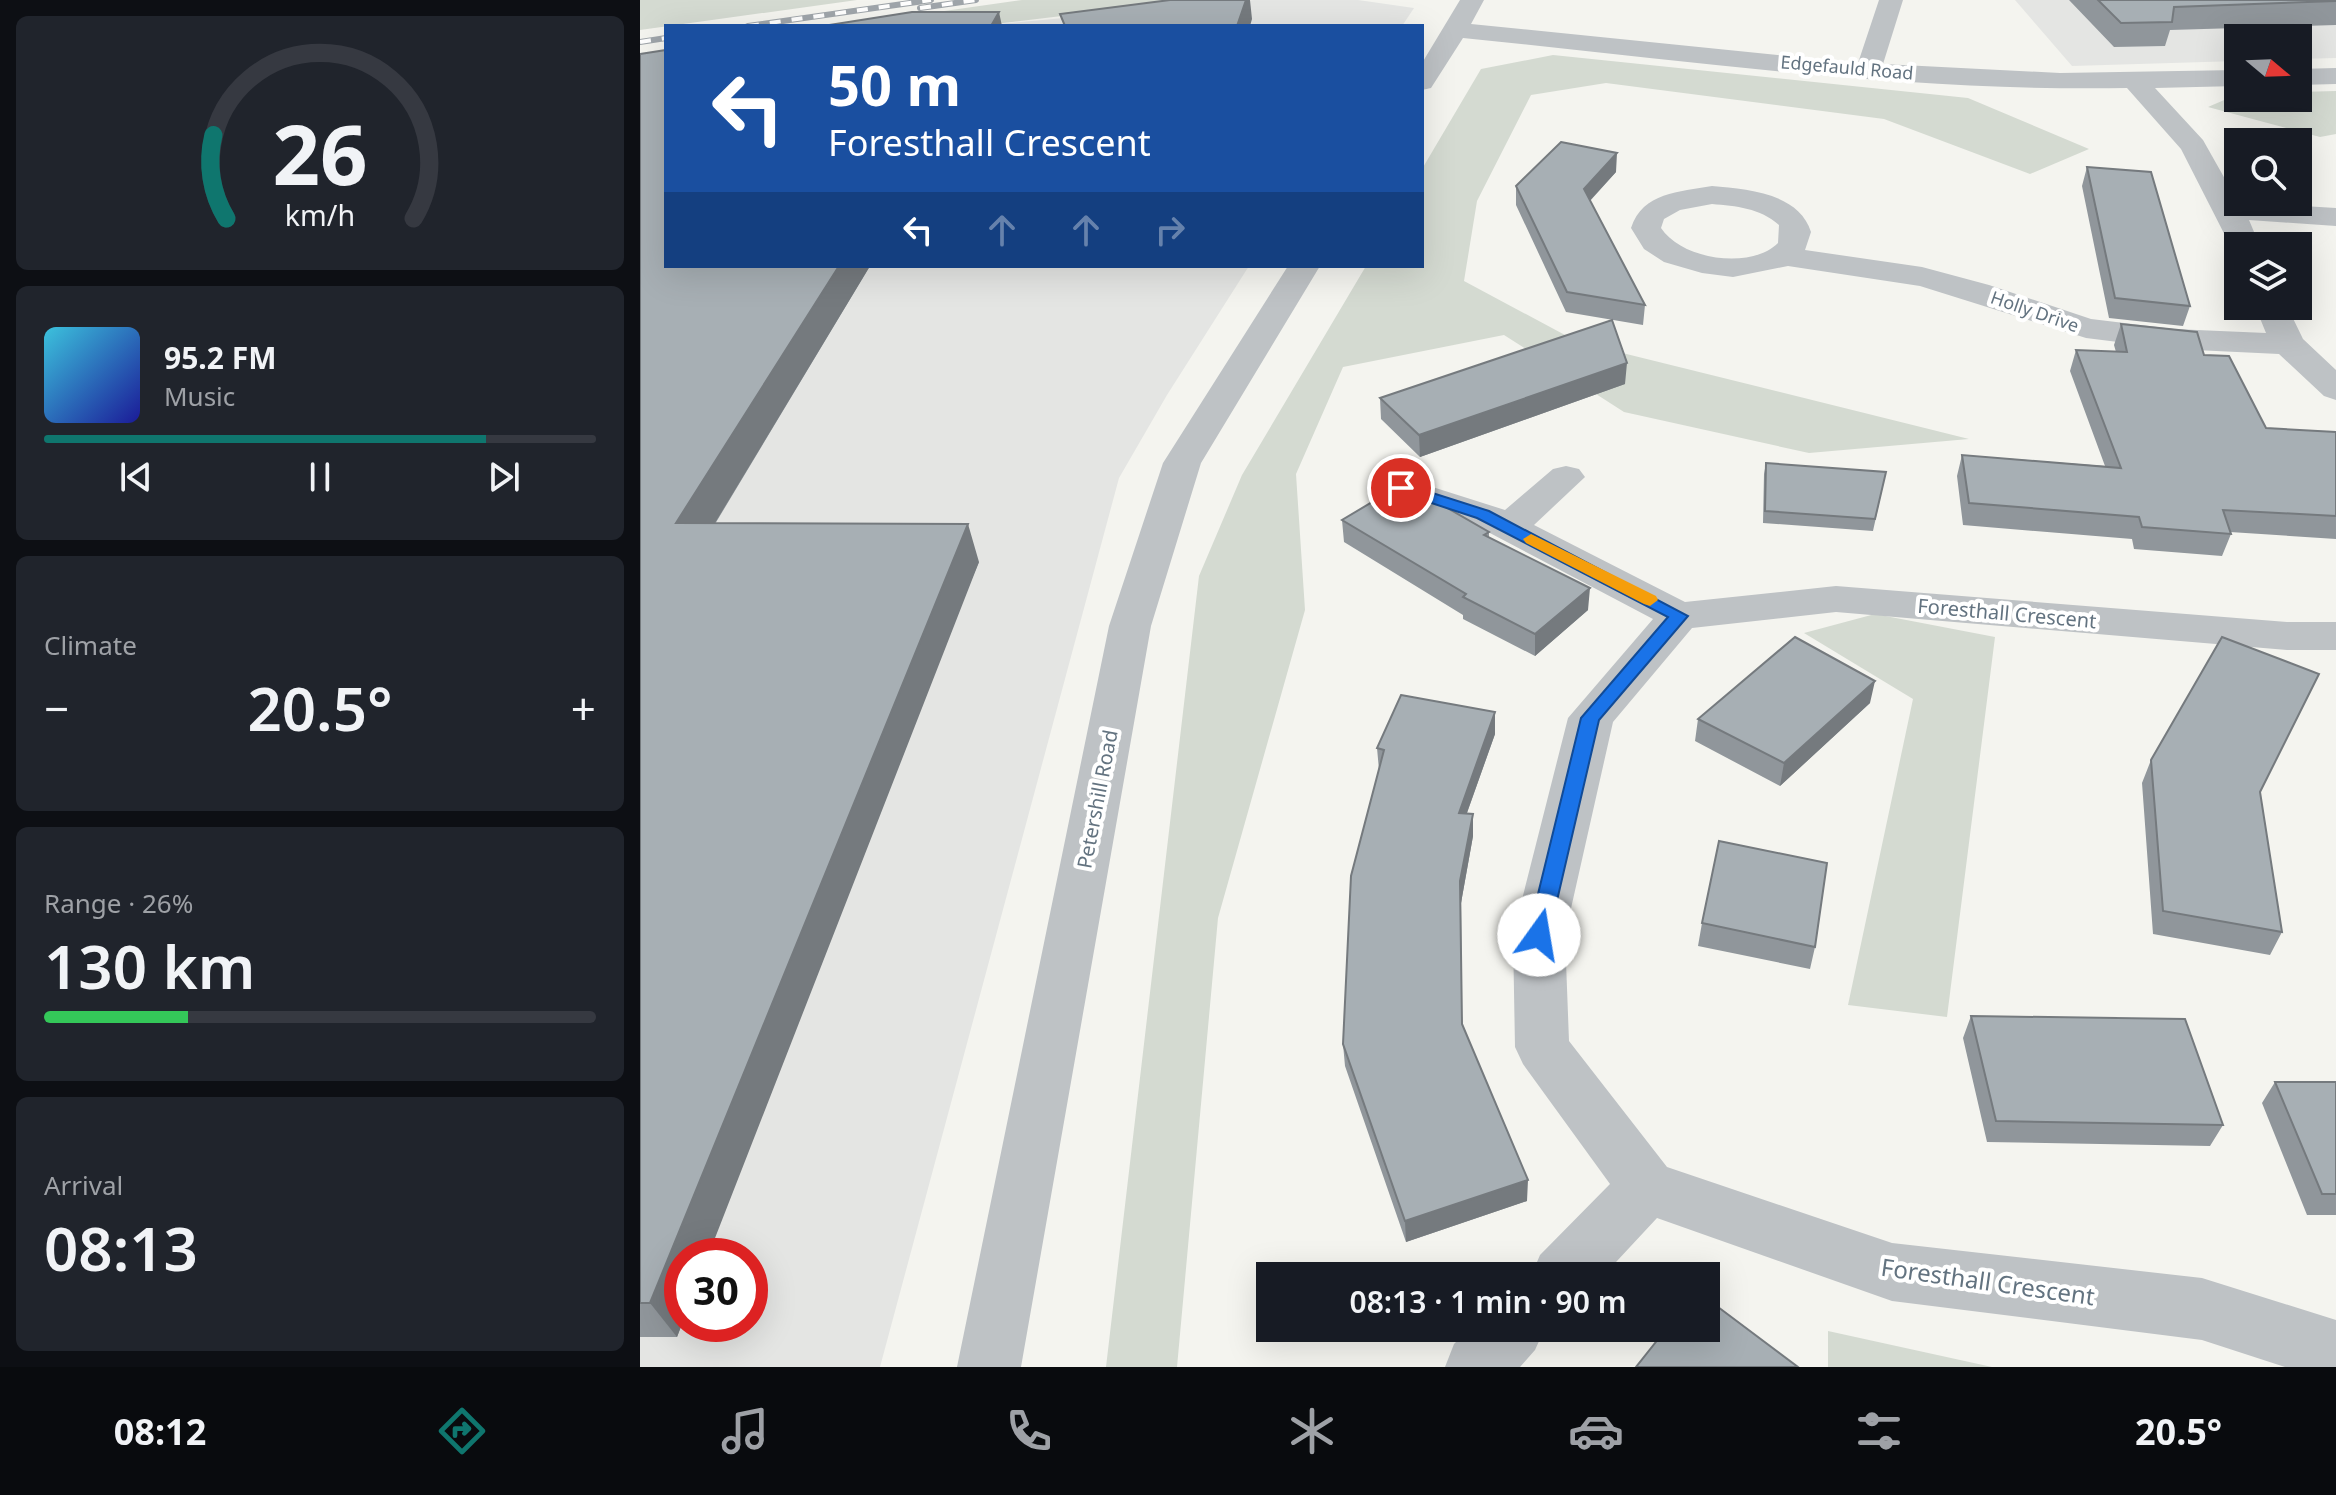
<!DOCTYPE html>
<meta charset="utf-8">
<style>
body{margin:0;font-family:"Noto Sans",sans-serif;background:#20242c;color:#f1f3f6;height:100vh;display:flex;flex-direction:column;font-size:30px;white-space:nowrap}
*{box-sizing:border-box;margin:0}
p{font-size:26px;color:#9ea1a6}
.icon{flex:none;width:44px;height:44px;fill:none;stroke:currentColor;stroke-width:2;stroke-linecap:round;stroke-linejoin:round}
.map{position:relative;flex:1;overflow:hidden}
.drawer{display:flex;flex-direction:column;gap:16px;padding:16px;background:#0d0f14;width:640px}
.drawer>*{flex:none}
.top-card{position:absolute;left:24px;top:24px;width:760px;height:244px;border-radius:0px;box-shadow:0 8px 32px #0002;background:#1a4fa0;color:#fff;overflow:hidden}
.needle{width:52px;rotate:109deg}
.buttons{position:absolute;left:1584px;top:24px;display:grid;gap:16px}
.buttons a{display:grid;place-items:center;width:88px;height:88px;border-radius:0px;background:#171b24;box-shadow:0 8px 32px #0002;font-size:40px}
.speed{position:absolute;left:24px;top:1238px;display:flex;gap:16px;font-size:40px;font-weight:700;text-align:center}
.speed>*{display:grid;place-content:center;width:104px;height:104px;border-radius:50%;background:#171b24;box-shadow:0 8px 32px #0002;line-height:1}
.speed .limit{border:12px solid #d22;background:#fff;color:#111}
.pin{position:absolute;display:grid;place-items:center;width:68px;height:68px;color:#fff;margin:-34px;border:4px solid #fff;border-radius:50%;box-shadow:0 2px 8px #0007}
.me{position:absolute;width:88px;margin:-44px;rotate:13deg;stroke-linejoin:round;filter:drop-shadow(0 0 6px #0008)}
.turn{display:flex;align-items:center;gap:28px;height:168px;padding:0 32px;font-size:36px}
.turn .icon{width:104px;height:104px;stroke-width:2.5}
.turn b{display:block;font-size:56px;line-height:68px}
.lanes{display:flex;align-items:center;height:76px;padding:0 32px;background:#0003;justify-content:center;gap:40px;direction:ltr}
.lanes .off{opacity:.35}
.big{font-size:60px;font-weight:600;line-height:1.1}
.drawer .widget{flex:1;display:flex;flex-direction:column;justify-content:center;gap:12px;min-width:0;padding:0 28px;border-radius:12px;background:#20242c}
.drawer .dial{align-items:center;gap:0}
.dial svg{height:208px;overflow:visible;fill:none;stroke:#363941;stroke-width:7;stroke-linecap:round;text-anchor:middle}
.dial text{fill:#f1f3f6;stroke:none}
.song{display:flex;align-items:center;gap:24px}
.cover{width:96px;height:96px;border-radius:12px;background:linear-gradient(135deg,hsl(190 70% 55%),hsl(240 70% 35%))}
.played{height:8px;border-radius:4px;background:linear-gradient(90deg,#0f766e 80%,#363941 80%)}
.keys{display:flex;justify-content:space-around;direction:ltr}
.heat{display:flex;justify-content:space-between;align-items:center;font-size:44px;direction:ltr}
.charge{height:12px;border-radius:6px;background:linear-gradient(90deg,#34c759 26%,#363941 0)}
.trip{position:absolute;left:616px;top:1262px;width:464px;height:80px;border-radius:0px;background:#171b24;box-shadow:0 8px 32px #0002;font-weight:600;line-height:80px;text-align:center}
.tab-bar{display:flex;height:128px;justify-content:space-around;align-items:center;background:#090b0e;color:#9ea1a6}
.tab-bar .icon{width:56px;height:56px}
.tab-bar .active{color:#0f766e}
.tab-bar b{font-size:36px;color:#f1f3f6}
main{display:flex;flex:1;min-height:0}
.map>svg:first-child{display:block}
</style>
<main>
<section class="drawer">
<div class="widget dial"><svg viewBox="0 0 100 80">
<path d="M14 69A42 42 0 1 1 86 69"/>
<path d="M14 69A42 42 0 0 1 9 37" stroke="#0f766e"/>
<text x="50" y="56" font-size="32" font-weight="700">26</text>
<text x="50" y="72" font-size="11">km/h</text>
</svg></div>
<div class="widget">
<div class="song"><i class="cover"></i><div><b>95.2 FM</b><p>Music</p></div></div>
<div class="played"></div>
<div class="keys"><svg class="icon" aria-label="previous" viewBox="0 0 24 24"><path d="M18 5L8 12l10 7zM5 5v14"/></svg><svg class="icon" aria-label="pause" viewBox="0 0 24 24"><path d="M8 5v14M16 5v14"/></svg><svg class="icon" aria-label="next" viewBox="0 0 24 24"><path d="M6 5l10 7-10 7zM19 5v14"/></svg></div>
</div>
<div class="widget"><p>Climate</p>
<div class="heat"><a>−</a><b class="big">20.5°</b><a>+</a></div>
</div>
<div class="widget"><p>Range · 26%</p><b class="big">130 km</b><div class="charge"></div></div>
<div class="widget"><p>Arrival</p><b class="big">08:13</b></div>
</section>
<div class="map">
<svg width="1696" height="1367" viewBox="0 0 1696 1367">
<rect width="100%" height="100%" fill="#f4f4ef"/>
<path fill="#e4e5e3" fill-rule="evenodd" d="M 614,0 L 718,0 L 774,8 L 762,26 L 339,26 Z
M 1375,0 L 1696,0 L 1696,58 L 1658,59 L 1658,38 L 1598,38 L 1598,61 L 1432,66 Z
M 0,77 L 26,266 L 609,266 L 527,395 L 479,478 L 240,1367 L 0,1367 ZM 42,1256 L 110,1256 L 110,1324 L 42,1324 Z"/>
<path fill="#d4dad1" d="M 0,0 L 217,0 L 0,30 Z
M 382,0 L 555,0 L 339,26 L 199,26 Z
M 913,55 L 1328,98 L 1449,149 L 1390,174 L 1244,119 L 966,83 L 891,95 L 837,201 L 824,281 L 938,342 L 1329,439 L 1169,453 L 984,412 L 864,335 L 703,367 L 656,474 L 665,610 L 578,918 L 537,1367 L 466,1367 L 559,576 L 602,475 L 726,266 L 782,266 L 782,169 L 841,69 Z
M 1696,91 L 1696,134 L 1680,137 L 1568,107 L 1598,94 L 1598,98 L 1658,98 L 1658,92 Z
M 1235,614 L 1355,637 L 1307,1017 L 1208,1005 L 1273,699 L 1164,633 Z
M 1188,1331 L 1352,1367 L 1188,1367 Z"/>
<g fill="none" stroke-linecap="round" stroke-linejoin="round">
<path fill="#bec2c5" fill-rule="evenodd" d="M 820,0 L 844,0 L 831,24 L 1218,63 L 1239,0 L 1263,0 L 1243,64 L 1420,73 L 1598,70 L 1598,86 L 1515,88 L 1563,140 L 1598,202 L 1696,208 L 1696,226 L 1609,220 L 1620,246 L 1598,246 L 1598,254 L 1594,253 L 1541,149 L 1487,88 C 1265,92 1044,60 823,38 L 791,88 L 782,90 L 782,63 Z
M 1696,68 L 1696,84 L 1658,85 L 1658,69 Z
M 1072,186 C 1107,189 1159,193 1171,232 L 1165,250 L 1282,267 L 1349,285 L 1451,319 L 1534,329 L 1626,333 L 1615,306 L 1647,306 L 1663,339 L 1696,370 L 1696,400 L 1684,396 L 1639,354 L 1534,349 L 1446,338 L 1280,286 L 1148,266 L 1093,277 L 1062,273 L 1024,262 L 1004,249 L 991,228 C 1003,192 1039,192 1072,186 ZM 1072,204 C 1096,206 1120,208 1139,225 L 1138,243 C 1111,270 1042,260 1021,228 L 1024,219 L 1040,210 Z
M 648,266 L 680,266 L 561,463 L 511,626 L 381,1367 L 317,1367 L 469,626 L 523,463 Z
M 926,466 L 939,469 L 945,477 L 894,525 L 1045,602 L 1196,586 L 1647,622 L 1696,622 L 1696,650 L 1647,650 L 1196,612 L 1052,628 L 973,722 L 925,935 L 929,1041 L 1027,1167 L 1252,1243 L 1562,1278 L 1696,1320 L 1696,1367 L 1645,1367 L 1562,1340 L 1252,1301 L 1017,1218 L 963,1276 L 891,1276 L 900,1255 L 970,1184 L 883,1064 L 875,1047 L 873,935 L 928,718 L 1013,619 L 829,522 L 748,496 L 742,488 L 748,480 L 761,477 L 865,510 L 913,469 Z
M 830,1328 L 905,1328 L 895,1350 L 880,1367 L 805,1367 L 814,1344 Z"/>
<g stroke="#9fa5aa" stroke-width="6">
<path id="rail" d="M 280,8 L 336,0
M 108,26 L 291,0
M 0,42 L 26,38"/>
</g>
<use href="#rail" stroke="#fff" stroke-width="4" stroke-dasharray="11" stroke-linecap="butt"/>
</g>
<path fill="#90969b" d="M 1429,0 L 1696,0 L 1696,25 L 1530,30 L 1525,46 L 1474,47 Z
M 0,54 L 26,266 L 230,266 L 75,524 L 339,562 L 42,1256 L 42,1324 L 37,1337 L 0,1337 Z
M 1447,167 L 1550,306 L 1543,326 L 1469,318 L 1442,186 Z
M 976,172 L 950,201 L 1005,305 L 1003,325 L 926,312 L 876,205 L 876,186 Z
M 1481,324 L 1564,355 L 1626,428 L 1696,432 L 1696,539 L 1590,532 L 1591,534 L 1582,556 L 1494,549 L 1492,539 L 1323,525 L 1317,476 L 1322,455 L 1465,466 L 1430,371 L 1436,350 L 1476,352 L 1474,345 Z
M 985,384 L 780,457 L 741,419 L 740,398 Z
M 1126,463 L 1246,472 L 1233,531 L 1123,523 L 1124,474 Z
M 702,520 L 849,532 L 849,538 L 948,610 L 895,656 L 823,619 L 823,615 L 704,542 Z
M 1230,703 L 1140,786 L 1055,741 L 1058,719 Z
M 855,712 L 855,734 L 827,813 L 833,836 L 821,903 L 822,1024 L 887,1201 L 766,1242 L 705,1066 L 703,1044 L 739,770 L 737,748 Z
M 1511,760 L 1620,792 L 1642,932 L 1630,955 L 1513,934 L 1502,783 Z
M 1062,923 L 1175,947 L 1170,969 L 1058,946 Z
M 1331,1016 L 1583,1125 L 1570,1146 L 1347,1142 L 1323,1038 Z
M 1635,1082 L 1696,1082 L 1696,1215 L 1667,1215 L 1622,1103 Z"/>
<path fill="#757a7e" d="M 606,0 L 610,0 L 612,19 L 610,26 L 597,26 Z
M 359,12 L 362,26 L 351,26 Z
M 977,153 L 976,172 L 943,208 L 944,189 Z
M 199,266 L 230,266 L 52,561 L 36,523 Z
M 987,363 L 985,384 L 780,457 L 779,435 Z
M 328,524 L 339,562 L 68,1256 L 42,1256 L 42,1324 L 37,1337 L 10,1303 Z
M 950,588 L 948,610 L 895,656 L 895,634 Z
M 1235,681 L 1230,703 L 1140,786 L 1144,763 Z
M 855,712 L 855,734 L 819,835 L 819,813 Z
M 833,814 L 833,836 L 821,903 L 820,881 Z
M 888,1180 L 887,1201 L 766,1242 L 765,1221 Z"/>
<path fill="#a7afb4" stroke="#757a7e" stroke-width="2" d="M 530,0 L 606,0 L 597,26 L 425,26 L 420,14 Z
M 1458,0 L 1696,0 L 1696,1 L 1534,7 L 1532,22 L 1481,23 Z
M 272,12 L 359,12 L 351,26 L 183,26 Z
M 26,50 L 26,266 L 199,266 L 36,523 L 328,524 L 10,1303 L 0,1303 L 0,54 Z
M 921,142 L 977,153 L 944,189 L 1005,305 L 927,292 L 876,186 Z
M 1447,167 L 1511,172 L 1550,306 L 1475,298 Z
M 972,320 L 987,363 L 779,435 L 740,398 Z
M 1481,324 L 1557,332 L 1564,355 L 1589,356 L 1626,428 L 1696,432 L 1696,516 L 1583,510 L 1591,534 L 1502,527 L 1499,517 L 1329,503 L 1322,455 L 1481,468 L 1436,350 L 1487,352 Z
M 1126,463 L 1246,472 L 1235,519 L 1125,511 Z
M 764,483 L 849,532 L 844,535 L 950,588 L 895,634 L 823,597 L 826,594 L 702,520 Z
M 1155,637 L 1235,681 L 1144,763 L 1058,719 Z
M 1582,637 L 1679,674 L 1620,792 L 1642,932 L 1523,911 L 1511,760 Z
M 761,695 L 855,712 L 819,813 L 833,814 L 820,881 L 822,1024 L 888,1180 L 765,1221 L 703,1044 L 711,876 L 744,750 L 737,748 Z
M 1079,841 L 1187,863 L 1175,947 L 1062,923 Z
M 1331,1016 L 1545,1019 L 1583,1125 L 1356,1121 Z
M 1635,1082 L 1696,1082 L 1696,1194 L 1682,1194 Z
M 1066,1298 L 1158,1367 L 996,1367 L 1027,1328 L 1066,1328 Z"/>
<path fill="#1a73e8" stroke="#114b97" stroke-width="2" d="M 761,483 L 849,511 L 1048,616 L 959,720 L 909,935 L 906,941 L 899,944 L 891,941 L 888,935 L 941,718 L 1028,617 L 837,518 L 755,491 L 755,484 Z"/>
<path fill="#f59e0b" d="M 891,534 L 1016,596 L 1018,600 L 1010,606 L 1004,604 L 886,543 L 883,539 Z"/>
<g text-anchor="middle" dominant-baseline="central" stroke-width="8" stroke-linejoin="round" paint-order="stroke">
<g font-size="18" fill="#637380" stroke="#fff">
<text transform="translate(1207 67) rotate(5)">Edgefauld Road</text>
<text transform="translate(1395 311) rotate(19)">Holly Drive</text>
</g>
<g font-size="20" fill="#637380" stroke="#fff">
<text transform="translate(1367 613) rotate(5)">Foresthall Crescent</text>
<text transform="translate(457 799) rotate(-79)">Petershill Road</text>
</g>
<g font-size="24" fill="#637380" stroke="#fff">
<text transform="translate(1348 1281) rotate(8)">Foresthall Crescent</text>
</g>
</g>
</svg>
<div class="buttons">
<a><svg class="needle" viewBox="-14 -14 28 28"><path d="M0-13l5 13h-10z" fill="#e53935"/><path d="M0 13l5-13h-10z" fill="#9ea1a6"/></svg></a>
<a><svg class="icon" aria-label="search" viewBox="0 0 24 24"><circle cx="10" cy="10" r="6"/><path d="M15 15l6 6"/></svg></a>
<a><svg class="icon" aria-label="layers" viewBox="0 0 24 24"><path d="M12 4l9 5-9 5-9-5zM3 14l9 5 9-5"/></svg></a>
</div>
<div class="speed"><div class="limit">30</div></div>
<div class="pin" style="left:761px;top:488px;background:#d93025"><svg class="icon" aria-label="arrive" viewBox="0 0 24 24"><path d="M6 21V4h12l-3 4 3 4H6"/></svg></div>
<svg class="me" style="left:899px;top:935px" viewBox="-20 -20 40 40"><circle r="19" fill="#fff"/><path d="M0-13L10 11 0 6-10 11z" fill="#1a73e8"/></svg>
<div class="trip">08:13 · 1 min · 90 m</div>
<div class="top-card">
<div class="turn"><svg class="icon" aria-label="left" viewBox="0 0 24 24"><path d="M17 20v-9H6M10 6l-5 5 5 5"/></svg><div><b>50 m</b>Foresthall Crescent</div></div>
<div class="lanes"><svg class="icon" aria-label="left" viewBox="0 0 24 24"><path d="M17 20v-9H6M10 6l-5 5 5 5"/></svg><svg class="icon off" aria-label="ahead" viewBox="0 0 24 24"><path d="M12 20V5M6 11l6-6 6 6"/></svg><svg class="icon off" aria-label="ahead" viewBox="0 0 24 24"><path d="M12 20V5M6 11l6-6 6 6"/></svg><svg class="icon off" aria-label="right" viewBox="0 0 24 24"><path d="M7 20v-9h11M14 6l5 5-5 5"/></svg></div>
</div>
</div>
</main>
<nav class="tab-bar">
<b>08:12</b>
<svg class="icon active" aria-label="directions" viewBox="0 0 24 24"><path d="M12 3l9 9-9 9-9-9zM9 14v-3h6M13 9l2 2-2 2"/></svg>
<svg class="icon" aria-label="music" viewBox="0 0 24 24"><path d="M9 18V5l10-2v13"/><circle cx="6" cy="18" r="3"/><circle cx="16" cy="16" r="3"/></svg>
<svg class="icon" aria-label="phone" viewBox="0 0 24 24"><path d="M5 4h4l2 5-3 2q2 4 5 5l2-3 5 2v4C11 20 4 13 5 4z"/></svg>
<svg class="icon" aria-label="climate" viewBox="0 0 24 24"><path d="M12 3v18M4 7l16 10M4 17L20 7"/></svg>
<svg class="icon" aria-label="car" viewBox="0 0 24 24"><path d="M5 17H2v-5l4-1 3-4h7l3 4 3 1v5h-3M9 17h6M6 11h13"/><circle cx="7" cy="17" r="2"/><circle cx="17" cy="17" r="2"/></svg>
<svg class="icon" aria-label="filters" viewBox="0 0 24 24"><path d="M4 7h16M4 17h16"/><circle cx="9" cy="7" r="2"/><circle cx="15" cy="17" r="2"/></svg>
<b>20.5°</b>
</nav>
